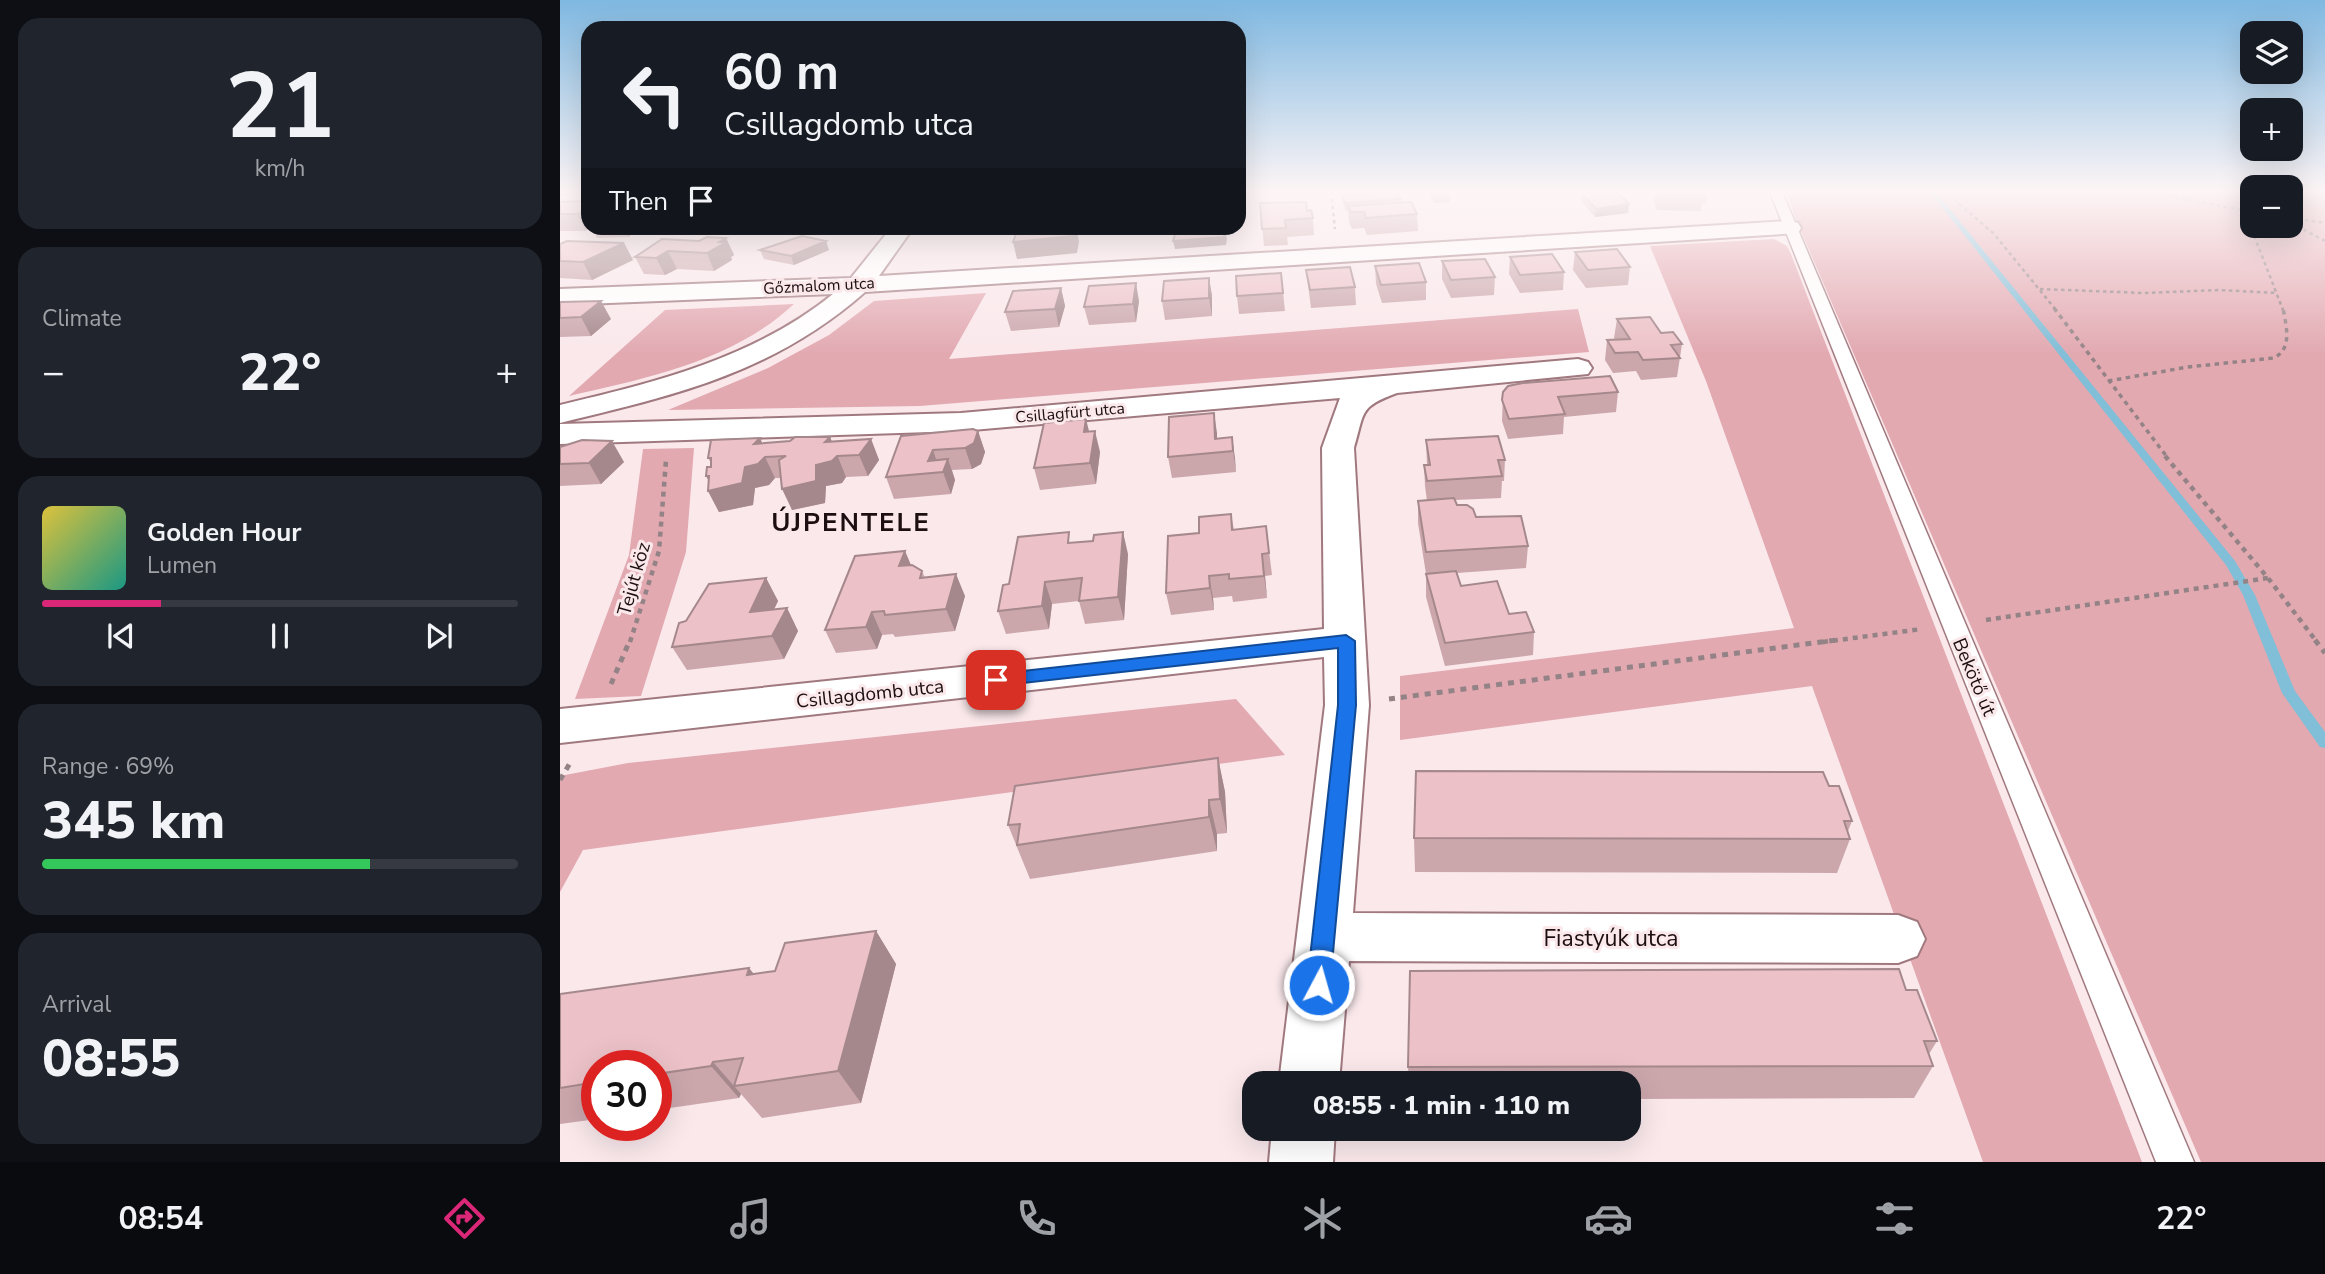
<!DOCTYPE html>
<meta charset="utf-8">
<style>
body{margin:0;font-family:"Nunito Sans",sans-serif;background:#20242c;color:#f1f3f6;height:100vh;display:flex;flex-direction:column;font-size:26px;white-space:nowrap}
*{box-sizing:border-box;margin:0}
p{font-size:23px;color:#9ea1a6}
.icon{flex:none;width:38px;height:38px;fill:none;stroke:currentColor;stroke-width:2;stroke-linecap:round;stroke-linejoin:round}
.map{position:relative;flex:1;overflow:hidden}
.panel{display:flex;flex-direction:column;gap:18px;padding:18px;background:#0d0f14;width:560px}
.panel>*{flex:none}
.hud{position:absolute;left:21px;top:21px;width:665px;height:214px;border-radius:21px;box-shadow:0 7px 28px #0002;background:#171b24;color:#f1f3f6;overflow:hidden}
.controls{position:absolute;left:1680px;top:21px;display:grid;gap:14px}
.controls a{display:grid;place-items:center;width:63px;height:63px;border-radius:14px;background:#171b24;box-shadow:0 7px 28px #0002;font-size:35px}
.speed{position:absolute;left:21px;top:1050px;display:flex;gap:14px;font-size:35px;font-weight:700;text-align:center}
.speed>*{display:grid;place-content:center;width:91px;height:91px;border-radius:50%;background:#171b24;box-shadow:0 7px 28px #0002;line-height:1}
.speed .limit{border:10px solid #d22;background:#fff;color:#111}
.pin{position:absolute;display:grid;place-items:center;width:60px;height:60px;color:#fff;margin:-30px;border-radius:14px;box-shadow:0 4px 10px #0006}
.me{position:absolute;width:77px;margin:-38px;rotate:6deg;stroke-linejoin:round;filter:drop-shadow(0 0 5px #0008)}
.turn{display:flex;align-items:center;gap:24px;height:147px;padding:0 28px;font-size:32px}
.turn .icon{width:91px;height:91px;stroke-width:2.5}
.turn b{display:block;font-size:49px;line-height:60px}
.then{display:flex;align-items:center;height:66px;padding:0 28px;background:#0003;gap:14px;font-size:26px}
.big{font-size:52px;font-weight:800;line-height:1.1}
.panel .card{flex:1;display:flex;flex-direction:column;justify-content:center;gap:10px;min-width:0;padding:0 24px;border-radius:21px;background:#20242c}
.panel .dial{align-items:center;gap:0}
.dial b{font-size:91px;line-height:1}
.song{display:flex;align-items:center;gap:21px}
.cover{width:84px;height:84px;border-radius:10px;background:linear-gradient(135deg,hsl(50 70% 55%),hsl(170 70% 35%))}
.played{height:7px;border-radius:4px;background:linear-gradient(90deg,#db2777 25%,#363941 25%)}
.keys{display:flex;justify-content:space-around;direction:ltr}
.heat{display:flex;justify-content:space-between;align-items:center;font-size:38px;direction:ltr}
.charge{height:10px;border-radius:5px;background:linear-gradient(90deg,#34c759 69%,#363941 0)}
.trip{position:absolute;left:682px;top:1071px;width:399px;height:70px;border-radius:21px;background:#171b24;box-shadow:0 7px 28px #0002;font-weight:800;line-height:70px;text-align:center}
.dock{display:flex;height:112px;justify-content:space-around;align-items:center;background:#090b0e;color:#9ea1a6}
.dock .icon{width:49px;height:49px}
.dock .selected{color:#db2777}
.dock b{font-size:32px;color:#f1f3f6}
main{display:flex;flex:1;min-height:0}
.map>svg:first-child{display:block}
</style>
<main>
<section class="panel">
<div class="card dial"><b>21</b><p>km/h</p></div>
<div class="card"><p>Climate</p>
<div class="heat"><a>−</a><b class="big">22°</b><a>+</a></div>
</div>
<div class="card">
<div class="song"><i class="cover"></i><div><b>Golden Hour</b><p>Lumen</p></div></div>
<div class="played"></div>
<div class="keys"><svg class="icon" aria-label="previous" viewBox="0 0 24 24"><path d="M18 5L8 12l10 7zM5 5v14"/></svg><svg class="icon" aria-label="pause" viewBox="0 0 24 24"><path d="M8 5v14M16 5v14"/></svg><svg class="icon" aria-label="next" viewBox="0 0 24 24"><path d="M6 5l10 7-10 7zM19 5v14"/></svg></div>
</div>
<div class="card"><p>Range · 69%</p><b class="big">345 km</b><div class="charge"></div></div>
<div class="card"><p>Arrival</p><b class="big">08:55</b></div>
</section>
<div class="map">
<svg width="1765" height="1162" viewBox="0 0 1765 1162">
<rect width="100%" height="100%" fill="#fae8eb"/>
<path fill="#e2a9b1" d="M 1227,192 L 1692,192 L 1692,226 L 1731,226 L 1731,192 L 1765,192 L 1765,1162 L 1641,1162 L 1234,215 Z
M 1214,239 L 1227,246 L 1231,254 L 1582,1162 L 1423,1162 L 1252,686 L 840,740 L 840,676 L 1234,628 L 1146,381 L 1090,246 Z
M 426,293 L 389,359 L 1018,309 L 1029,352 L 360,406 L 108,410 L 208,368 L 269,335 L 314,301 Z
M 234,304 C 173,361 88,378 9,396 L 105,310 Z
M 134,448 L 126,552 L 81,696 L 15,699 L 69,555 L 83,449 Z
M 676,699 L 725,755 L 23,850 L 0,892 L 0,776 L 68,763 Z"/>
<g fill="none" stroke-linecap="round" stroke-linejoin="round">
<path fill="#81bed7" fill-rule="evenodd" d="M 1370,192 L 1376,192 L 1675,561 L 1695,595 L 1735,691 L 1765,732 L 1765,748 L 1760,747 L 1722,693 L 1683,595 L 1666,565 Z"/>
<g stroke="#a0797f" stroke-width="3">
<path id="service" d="M 1210,192 L 1222,192 L 1634,1162 L 1596,1162 Z"/>
</g>
<g stroke="#a0797f" stroke-width="4">
<path id="minor" d="M 1230,221 L 1238,223 L 1241,228 L 1238,233 L 305,292 C 213,373 116,395 0,423 L 0,405 C 97,382 194,358 273,294 L 0,305 L 0,289 L 291,278 L 331,228 L 353,228 L 319,276 Z
M 1018,359 L 1028,362 L 1032,368 L 1028,374 L 837,393 C 799,407 805,411 794,448 L 809,705 L 793,913 L 1338,915 L 1357,922 L 1365,939 L 1357,956 L 1338,963 L 789,961 L 779,1083 L 719,1083 L 765,705 L 764,657 L 0,743 L 0,709 L 764,629 L 762,448 L 780,398 L 401,431 L 0,444 L 0,424 L 401,413 Z
M 712,1129 L 775,1129 L 773,1162 L 709,1162 Z"/>
</g>
<path stroke="#948386" stroke-width="2.5" stroke-dasharray="3.5 3.5" stroke-linecap="butt" d="M 771,192 L 775,229
M 1392,192 L 1396,201 L 1434,234 L 1496,310
M 1588,192 L 1692,212
M 0,195 L 7,192
M 1731,218 L 1765,223
M 1731,223 L 1765,241
M 1692,224 L 1690,225 L 1723,310
M 1480,289 L 1584,293 L 1659,290 L 1717,293"/>
<path stroke="#948386" stroke-width="3.5" stroke-dasharray="4.5 4.5" stroke-linecap="butt" d="M 1494,308 L 1607,457
M 1548,381 L 1628,367 L 1714,358 C 1733,348 1726,326 1723,308"/>
<path stroke="#948386" stroke-width="4.5" stroke-dasharray="5 5" stroke-linecap="butt" d="M 1605,456 L 1708,578 L 1757,642
M 1426,620 L 1708,578
M 70,642 L 99,551 L 106,460
M 1263,642 L 1362,629"/>
<path stroke="#948386" stroke-width="5" stroke-dasharray="6 6" stroke-linecap="butt" d="M 1755,640 L 1765,653
M 51,684 L 70,640
M 829,699 L 1276,640
M 0,780 L 10,763"/>
<use href="#service" fill="#fff" fill-rule="evenodd"/>
<use href="#minor" fill="#fff" fill-rule="evenodd"/>
</g>
<path fill="#cba7ac" d="M 868,192 L 890,192 L 890,202 L 874,203 Z
M 1095,192 L 1148,192 L 1146,203 L 1142,203 L 1141,211 L 1097,210 L 1094,202 Z
M 1022,193 L 1069,204 L 1068,213 L 1035,217 L 1021,201 Z
M 782,195 L 841,199 L 841,202 L 857,214 L 858,231 L 807,235 L 804,228 L 792,229 L 789,222 L 788,211 L 786,211 L 783,203 Z
M 28,201 L 25,231 L 0,231 L 0,202 Z
M 700,203 L 747,211 L 753,218 L 754,235 L 727,237 L 728,245 L 704,246 Z
M 32,228 L 127,228 L 123,230 L 77,231 L 68,237 L 37,238 Z
M 221,228 L 258,228 L 256,229 L 222,230 Z
M 166,238 L 174,255 L 171,257 L 172,260 L 154,271 L 117,269 L 105,275 L 84,274 L 75,257 L 139,241 Z
M 64,243 L 73,260 L 32,280 L 0,278 L 0,244 Z
M 200,250 L 269,250 L 234,265 L 204,259 Z
M 1015,252 L 1070,267 L 1068,285 L 1026,288 L 1013,270 Z
M 950,257 L 1004,272 L 1003,290 L 960,293 L 949,274 Z
M 882,261 L 935,277 L 934,295 L 891,298 L 882,279 Z
M 815,266 L 866,282 L 866,300 L 822,303 L 816,284 Z
M 746,270 L 795,287 L 796,305 L 751,308 Z
M 721,273 L 725,311 L 679,314 L 677,296 Z
M 649,278 L 652,296 L 652,316 L 605,320 L 602,301 Z
M 501,288 L 505,306 L 499,327 L 451,331 L 445,312 Z
M 579,301 L 576,322 L 529,325 L 524,307 Z
M 0,302 L 51,319 L 31,336 L 0,337 Z
M 1057,319 L 1101,333 L 1122,344 L 1117,377 L 1081,380 L 1076,371 L 1053,373 L 1045,360 L 1047,340 L 1056,340 L 1054,338 Z
M 943,392 L 1058,392 L 1056,412 L 1004,417 L 1003,434 L 948,439 L 942,421 Z
M 418,431 L 425,452 L 421,464 L 412,469 L 392,470 L 395,480 L 391,494 L 334,499 L 326,477 L 341,436 Z
M 529,432 L 540,452 L 536,484 L 480,490 L 474,468 Z
M 657,433 L 657,438 L 672,437 L 676,472 L 612,478 L 608,457 Z
M 270,437 L 272,442 L 311,439 L 319,460 L 308,476 L 286,477 L 282,483 L 266,486 L 265,503 L 232,510 L 221,478 L 215,478 L 209,485 L 195,488 L 193,505 L 159,512 L 148,491 L 151,463 L 148,458 L 203,444 Z
M 866,440 L 945,460 L 944,481 L 942,481 L 941,498 L 895,500 L 897,505 L 916,517 L 968,546 L 966,568 L 897,573 L 901,586 L 949,614 L 974,632 L 973,655 L 885,666 L 866,597 L 866,574 L 858,523 L 858,501 L 867,501 L 865,486 L 864,465 L 867,465 Z
M 0,447 L 64,462 L 41,484 L 0,486 Z
M 671,514 L 674,530 L 706,526 L 712,575 L 705,576 L 707,598 L 673,602 L 672,596 L 653,598 L 654,610 L 611,615 L 606,593 L 639,533 Z
M 512,543 L 568,554 L 564,620 L 525,624 L 519,601 L 492,604 L 489,629 L 446,634 L 438,611 L 449,584 Z
M 345,551 L 351,565 L 362,571 L 365,578 L 405,596 L 395,631 L 335,637 L 333,634 L 322,635 L 317,649 L 276,653 L 265,630 Z
M 206,578 L 218,601 L 214,609 L 227,608 L 238,631 L 224,659 L 127,670 L 112,647 L 126,621 Z
M 658,758 L 665,792 L 667,833 L 657,834 L 657,851 L 470,879 L 448,825 Z
M 1269,786 L 1292,821 L 1288,831 L 1290,839 L 1277,873 L 855,872 L 854,838 Z
M 316,931 L 336,964 L 301,1103 L 202,1118 L 181,1094 L 179,1098 L 96,1110 L 96,1066 L 37,1066 L 37,1119 L 0,1124 L 0,994 L 189,968 L 194,974 L 215,971 Z
M 1346,990 L 1377,1041 L 1369,1054 L 1373,1066 L 1354,1098 L 1069,1099 L 1069,1083 L 849,1083 L 848,1067 Z"/>
<path fill="#a5888c" d="M 789,192 L 817,192 L 789,194 Z
M 1069,204 L 1068,213 L 1035,217 L 1036,209 Z
M 28,207 L 28,228 L 30,228 L 25,231 L 17,214 Z
M 63,228 L 75,228 L 77,231 L 68,237 Z
M 515,228 L 516,228 L 519,241 L 517,253 L 457,259 L 453,242 Z
M 665,231 L 667,239 L 666,245 L 615,249 L 613,241 Z
M 166,238 L 174,255 L 171,257 L 172,260 L 154,271 L 147,253 L 159,242 Z
M 266,241 L 269,250 L 234,265 L 231,256 Z
M 64,243 L 73,260 L 32,280 L 23,262 Z
M 108,251 L 117,269 L 105,275 L 96,258 Z
M 649,278 L 652,296 L 652,316 L 649,298 Z
M 576,283 L 579,301 L 576,322 L 573,304 Z
M 501,288 L 505,306 L 499,327 L 495,309 Z
M 41,301 L 51,319 L 31,336 L 21,317 Z
M 654,413 L 657,433 L 657,452 L 655,439 Z
M 526,419 L 531,439 L 524,432 Z
M 418,431 L 425,452 L 421,464 L 412,469 L 405,448 Z
M 535,431 L 540,452 L 536,484 L 530,463 Z
M 270,437 L 286,477 L 282,483 L 266,486 L 265,503 L 232,510 L 222,489 L 256,465 L 265,442 Z
M 672,437 L 675,458 L 676,472 L 673,451 Z
M 200,438 L 209,457 L 205,457 L 215,478 L 209,485 L 195,488 L 193,505 L 159,512 L 148,491 L 153,489 L 146,476 L 185,467 L 194,444 Z
M 311,439 L 319,460 L 308,476 L 299,455 Z
M 52,441 L 64,462 L 41,484 L 29,463 Z
M 373,450 L 380,471 L 368,461 Z
M 388,459 L 395,480 L 391,494 L 383,472 Z
M 563,532 L 568,554 L 564,620 L 558,597 Z
M 345,551 L 354,573 L 339,566 Z
M 702,554 L 705,576 L 707,598 L 704,576 Z
M 396,574 L 405,596 L 395,631 L 386,609 Z
M 649,576 L 653,598 L 654,610 L 650,588 Z
M 206,578 L 218,601 L 202,635 L 190,612 Z
M 485,582 L 492,604 L 489,629 L 482,606 Z
M 227,608 L 238,631 L 224,659 L 212,636 Z
M 312,612 L 322,635 L 317,649 L 306,627 Z
M 658,758 L 665,792 L 667,833 L 660,799 Z
M 649,800 L 657,834 L 657,851 L 649,817 Z
M 316,931 L 336,964 L 301,1103 L 278,1071 Z
M 189,968 L 214,1001 L 187,975 Z
M 153,1062 L 181,1094 L 179,1098 L 151,1066 Z"/>
<path fill="#ecc2c8" stroke="#a5888c" stroke-width="2" d="M 837,192 L 841,199 L 785,203 L 782,195 Z
M 1037,192 L 1057,192 L 1069,204 L 1036,209 L 1022,193 Z
M 1098,192 L 1142,192 L 1143,195 L 1099,194 Z
M 28,201 L 28,207 L 17,214 L 0,214 L 0,202 Z
M 746,202 L 747,211 L 751,210 L 753,218 L 725,220 L 726,228 L 702,229 L 700,203 Z
M 851,202 L 857,214 L 806,218 L 804,212 L 791,212 L 788,206 Z
M 458,228 L 515,228 L 513,236 L 453,242 Z
M 617,228 L 640,228 L 665,231 L 664,237 L 613,241 Z
M 242,236 L 266,241 L 231,256 L 200,250 Z
M 147,237 L 166,238 L 159,242 L 165,243 L 147,253 L 108,251 L 96,258 L 75,257 L 102,239 L 139,241 Z
M 7,241 L 64,243 L 23,262 L 0,261 L 0,244 Z
M 1057,249 L 1070,267 L 1028,270 L 1015,252 Z
M 992,254 L 1004,272 L 960,275 L 950,257 Z
M 925,259 L 935,277 L 891,280 L 882,261 Z
M 859,263 L 866,282 L 821,285 L 815,266 Z
M 790,267 L 795,287 L 750,290 L 746,270 Z
M 721,273 L 723,293 L 677,296 L 676,276 Z
M 649,278 L 649,298 L 602,301 L 604,281 Z
M 576,283 L 573,304 L 524,307 L 529,286 Z
M 501,288 L 495,309 L 445,312 L 453,291 Z
M 41,301 L 21,317 L 0,318 L 0,302 Z
M 1090,317 L 1101,333 L 1113,332 L 1122,344 L 1111,345 L 1120,358 L 1083,360 L 1078,352 L 1055,353 L 1047,340 L 1070,339 L 1057,319 Z
M 1050,376 L 1058,392 L 998,397 L 1005,414 L 949,419 L 942,400 L 943,392 L 948,386 L 963,383 Z
M 654,413 L 655,439 L 672,437 L 673,451 L 608,457 L 609,417 Z
M 526,419 L 524,432 L 535,431 L 530,463 L 474,468 L 484,423 Z
M 413,429 L 418,431 L 414,443 L 405,448 L 373,450 L 368,461 L 388,459 L 383,472 L 326,477 L 341,436 Z
M 938,436 L 945,460 L 938,460 L 942,476 L 867,481 L 864,465 L 870,465 L 866,440 Z
M 235,437 L 270,437 L 265,442 L 311,439 L 299,455 L 277,456 L 272,461 L 256,465 L 256,481 L 222,489 L 219,460 L 226,456 L 205,457 L 198,464 L 185,467 L 182,483 L 148,491 L 149,476 L 146,476 L 147,467 L 151,467 L 151,458 L 148,458 L 151,440 L 200,438 L 194,444 L 230,441 Z
M 22,440 L 52,441 L 29,463 L 0,464 L 0,447 Z
M 894,498 L 897,505 L 907,505 L 913,509 L 916,517 L 961,516 L 968,546 L 866,552 L 858,501 Z
M 671,514 L 672,530 L 706,526 L 709,553 L 702,554 L 704,576 L 669,579 L 669,574 L 649,576 L 650,588 L 606,593 L 608,536 L 639,533 L 639,517 Z
M 509,532 L 508,543 L 533,541 L 534,535 L 563,532 L 558,597 L 519,601 L 522,578 L 485,582 L 482,606 L 438,611 L 443,585 L 449,584 L 458,537 Z
M 345,551 L 339,566 L 352,565 L 362,571 L 360,578 L 396,574 L 386,609 L 325,615 L 324,611 L 312,612 L 306,627 L 265,630 L 295,556 Z
M 896,571 L 901,586 L 937,581 L 949,614 L 966,612 L 974,632 L 885,643 L 866,574 Z
M 206,578 L 190,612 L 227,608 L 212,636 L 112,647 L 119,623 L 126,621 L 149,584 Z
M 658,758 L 660,799 L 649,800 L 649,817 L 457,845 L 460,824 L 448,825 L 455,786 Z
M 856,771 L 1263,772 L 1269,786 L 1279,786 L 1292,821 L 1284,821 L 1290,839 L 854,838 Z
M 316,931 L 278,1071 L 174,1086 L 183,1058 L 153,1062 L 151,1066 L 96,1074 L 96,1066 L 37,1066 L 37,1082 L 0,1088 L 0,994 L 189,968 L 187,975 L 215,971 L 225,943 Z
M 1339,969 L 1346,990 L 1357,990 L 1377,1041 L 1364,1041 L 1373,1066 L 848,1067 L 850,971 Z"/>
<linearGradient id="sky" x2="0" y2="1"><stop stop-color="#7fb8e1"/><stop offset="0.54" stop-color="#fdf5f6"/><stop offset="1" stop-color="#fdf5f6" stop-opacity="0"/></linearGradient>
<rect width="1765" height="354" fill="url(#sky)"/>
<path fill="#1a73e8" stroke="#114b97" stroke-width="2" d="M 786,635 L 795,641 L 796,705 L 770,985 L 767,993 L 759,996 L 750,993 L 747,985 L 778,705 L 778,648 L 436,686 L 430,684 L 427,680 L 430,675 L 436,674 Z"/>
<g text-anchor="middle" dominant-baseline="central" stroke-width="6" stroke-linejoin="round" paint-order="stroke">
<g font-size="16" fill="#1d0f11" stroke="#fae8eb">
<text transform="translate(259 286) rotate(-3)">Gőzmalom utca</text>
<text transform="translate(510 413) rotate(-5)">Csillagfürt utca</text>
</g>
<g font-size="19" fill="#1d0f11" stroke="#fae8eb">
<text transform="translate(74 579) rotate(-74)">Tejút köz</text>
<text transform="translate(1414 677) rotate(67)">Bekötő út</text>
<text transform="translate(310 694) rotate(-6)">Csillagdomb utca</text>
</g>
<g font-size="23" fill="#1d0f11" stroke="#fae8eb">
<text x="1051" y="938">Fiastyúk utca</text>
</g>
<g font-size="26" font-weight="bold" letter-spacing="2" fill="#1d0f11" stroke="#fae8eb">
<text x="291" y="522">ÚJPENTELE</text>
</g>
</g>
</svg>
<div class="controls">
<a><svg class="icon" aria-label="layers" viewBox="0 0 24 24"><path d="M12 4l9 5-9 5-9-5zM3 14l9 5 9-5"/></svg></a>
<a>+</a>
<a>−</a>
</div>
<div class="speed"><div class="limit">30</div></div>
<div class="pin" style="left:436px;top:680px;background:#d93025"><svg class="icon" aria-label="arrive" viewBox="0 0 24 24"><path d="M6 21V4h12l-3 4 3 4H6"/></svg></div>
<svg class="me" style="left:759px;top:985px" viewBox="-20 -20 40 40"><circle r="17" fill="#1a73e8" stroke="#fff" stroke-width="3"/><path d="M0-11L8 9 0 5-8 9z" fill="#fff"/></svg>
<div class="trip">08:55 · 1 min · 110 m</div>
<div class="hud">
<div class="turn"><svg class="icon" aria-label="left" viewBox="0 0 24 24"><path d="M17 20v-9H6M10 6l-5 5 5 5"/></svg><div><b>60 m</b>Csillagdomb utca</div></div>
<div class="then">Then<svg class="icon" aria-label="arrive" viewBox="0 0 24 24"><path d="M6 21V4h12l-3 4 3 4H6"/></svg></div>
</div>
</div>
</main>
<nav class="dock">
<b>08:54</b>
<svg class="icon selected" aria-label="directions" viewBox="0 0 24 24"><path d="M12 3l9 9-9 9-9-9zM9 14v-3h6M13 9l2 2-2 2"/></svg>
<svg class="icon" aria-label="music" viewBox="0 0 24 24"><path d="M9 18V5l10-2v13"/><circle cx="6" cy="18" r="3"/><circle cx="16" cy="16" r="3"/></svg>
<svg class="icon" aria-label="phone" viewBox="0 0 24 24"><path d="M5 4h4l2 5-3 2q2 4 5 5l2-3 5 2v4C11 20 4 13 5 4z"/></svg>
<svg class="icon" aria-label="climate" viewBox="0 0 24 24"><path d="M12 3v18M4 7l16 10M4 17L20 7"/></svg>
<svg class="icon" aria-label="car" viewBox="0 0 24 24"><path d="M5 17H2v-5l4-1 3-4h7l3 4 3 1v5h-3M9 17h6M6 11h13"/><circle cx="7" cy="17" r="2"/><circle cx="17" cy="17" r="2"/></svg>
<svg class="icon" aria-label="filters" viewBox="0 0 24 24"><path d="M4 7h16M4 17h16"/><circle cx="9" cy="7" r="2"/><circle cx="15" cy="17" r="2"/></svg>
<b>22°</b>
</nav>
